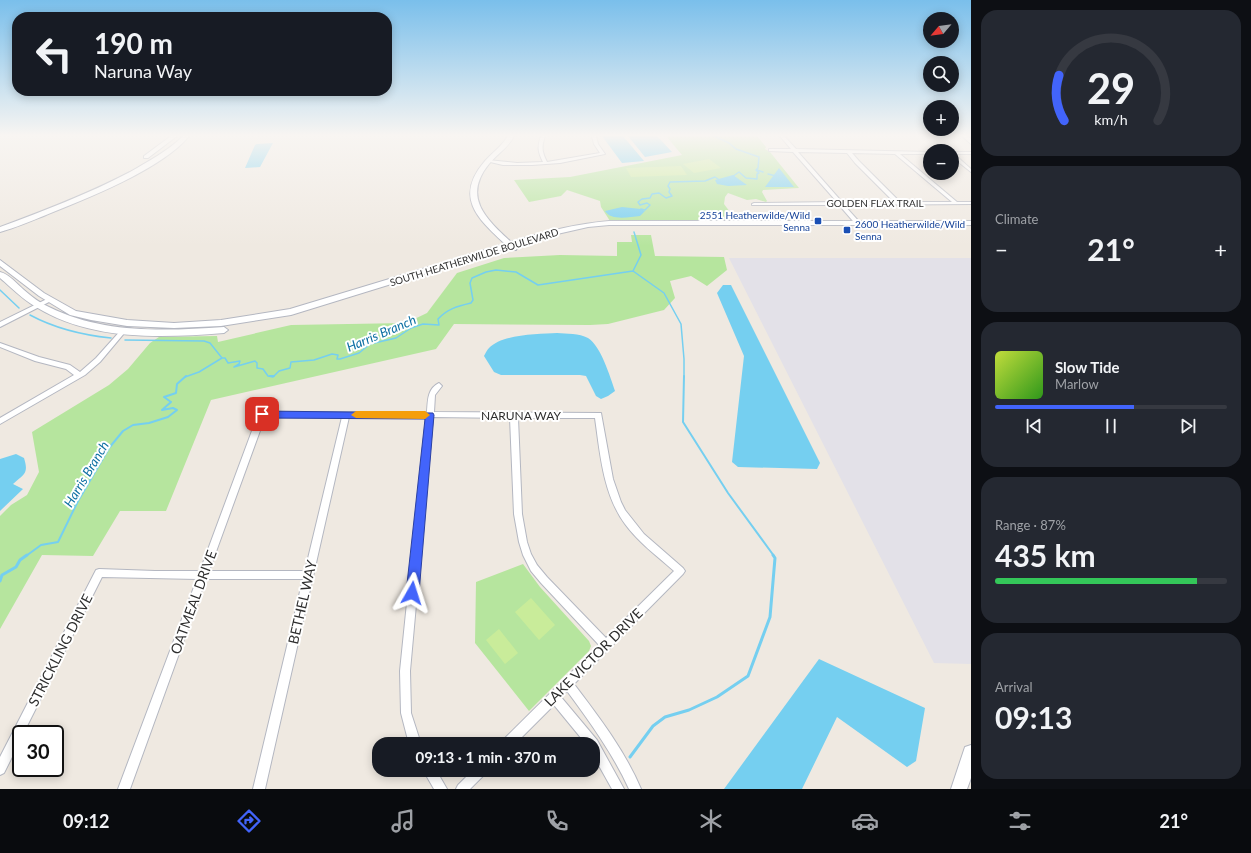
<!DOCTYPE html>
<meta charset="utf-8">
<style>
body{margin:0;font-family:Lato,sans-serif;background:#242831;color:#f1f3f6;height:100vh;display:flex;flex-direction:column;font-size:15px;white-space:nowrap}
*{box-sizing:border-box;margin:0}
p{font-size:13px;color:#9ea1a6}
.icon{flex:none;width:22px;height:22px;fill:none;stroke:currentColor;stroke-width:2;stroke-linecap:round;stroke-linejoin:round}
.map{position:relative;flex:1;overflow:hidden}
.details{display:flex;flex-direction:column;gap:10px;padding:10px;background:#0d0f14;width:280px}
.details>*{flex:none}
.top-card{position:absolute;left:12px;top:12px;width:380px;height:84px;border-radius:16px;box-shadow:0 2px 10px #0003;background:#171b24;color:#f1f3f6;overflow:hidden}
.needle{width:26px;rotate:241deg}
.tools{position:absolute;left:923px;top:12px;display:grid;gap:8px}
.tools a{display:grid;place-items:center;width:36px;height:36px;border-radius:50%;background:#171b24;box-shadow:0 2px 10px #0003;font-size:20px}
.speed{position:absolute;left:12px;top:725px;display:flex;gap:8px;font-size:20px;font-weight:700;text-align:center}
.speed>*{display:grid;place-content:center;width:52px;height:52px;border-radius:50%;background:#171b24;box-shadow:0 2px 10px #0003;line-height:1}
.speed .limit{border:2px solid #111;border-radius:6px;background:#fff;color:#111}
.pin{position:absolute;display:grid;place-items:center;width:34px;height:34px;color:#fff;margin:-17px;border-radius:8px;box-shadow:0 2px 6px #0006}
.me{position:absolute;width:44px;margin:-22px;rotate:6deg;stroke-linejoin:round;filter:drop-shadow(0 0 3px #0008)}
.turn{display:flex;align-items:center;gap:14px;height:84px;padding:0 16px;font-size:18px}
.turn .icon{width:52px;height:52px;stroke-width:2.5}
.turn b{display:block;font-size:28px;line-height:34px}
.big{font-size:30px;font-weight:700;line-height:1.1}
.details .widget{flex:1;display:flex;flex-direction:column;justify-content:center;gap:6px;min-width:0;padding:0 14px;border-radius:16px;background:#242831}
.details .dial{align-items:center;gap:0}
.dial svg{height:104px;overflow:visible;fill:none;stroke:#363941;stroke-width:7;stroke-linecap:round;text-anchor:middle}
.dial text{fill:#f1f3f6;stroke:none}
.song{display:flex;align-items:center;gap:12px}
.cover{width:48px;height:48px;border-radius:6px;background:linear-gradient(135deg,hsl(70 70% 55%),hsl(110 70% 35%))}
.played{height:4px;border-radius:2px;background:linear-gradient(90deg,#4264fb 60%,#363941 60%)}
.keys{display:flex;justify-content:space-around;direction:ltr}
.heat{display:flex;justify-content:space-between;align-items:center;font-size:22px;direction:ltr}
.charge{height:6px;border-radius:3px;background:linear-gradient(90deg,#34c759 87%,#363941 0)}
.trip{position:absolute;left:372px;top:737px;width:228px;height:40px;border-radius:16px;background:#171b24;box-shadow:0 2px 10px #0003;font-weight:700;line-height:40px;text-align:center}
.menu{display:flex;height:64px;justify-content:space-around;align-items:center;background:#090b0e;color:#9ea1a6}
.menu .icon{width:28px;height:28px}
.menu .current{color:#4264fb}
.menu b{font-size:18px;color:#f1f3f6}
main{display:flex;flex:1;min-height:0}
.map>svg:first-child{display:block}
</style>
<main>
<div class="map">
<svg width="971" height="789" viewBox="0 0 971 789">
<rect width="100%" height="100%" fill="#efe9e1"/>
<path fill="#e3e1e8" d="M 729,258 L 971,258 L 971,664 L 934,663 Z"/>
<path fill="#b6e59e" d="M 666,136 L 757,136 L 766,147 L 765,149 L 770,152 L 799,188 L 763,190 L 762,192 L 767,201 L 766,202 L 756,199 L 747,200 L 728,193 L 725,197 L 724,204 L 730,212 L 752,220 L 610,221 L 601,207 L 600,201 L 567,190 L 561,196 L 529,202 L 514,180 L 570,177 L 682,155 Z
M 631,235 L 651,235 L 655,256 L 724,257 L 727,270 L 707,286 L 691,276 L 670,281 L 675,298 L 664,310 L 608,324 L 590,325 L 454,324 L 436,349 L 211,400 L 166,511 L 120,511 L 93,556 L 42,555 L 0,629 L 0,516 L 11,505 L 27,495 L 39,472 L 32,432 L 109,385 L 128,369 L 150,343 L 159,337 L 217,336 L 218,342 L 291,325 L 406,323 L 427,313 L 457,273 L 504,258 L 560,255 L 617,256 L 617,242 L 632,242 Z
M 523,564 L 540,587 L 589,641 L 591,646 L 589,651 L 529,711 L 475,643 L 476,582 Z"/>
<path fill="#c9ec9a" d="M 709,159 L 721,168 L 694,173 L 683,164 Z
M 681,166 L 687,175 L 631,177 L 626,168 Z
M 531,598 L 555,625 L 539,640 L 515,612 Z
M 499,629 L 518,653 L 505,664 L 486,640 Z"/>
<path fill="#75cff0" d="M 602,136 L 623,136 L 644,161 L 622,163 Z
M 628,136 L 657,136 L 672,152 L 645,157 Z
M 273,143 L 260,167 L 245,168 L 255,145 L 257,144 Z
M 779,168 L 794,187 L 765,187 Z
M 733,175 L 747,185 L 728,186 L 717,184 L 715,180 Z
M 622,207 L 641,209 L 645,211 L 640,216 C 629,217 611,221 605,211 Z
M 723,285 L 731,285 L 820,463 L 817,469 L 738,467 L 732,462 L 744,356 L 717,293 Z
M 557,333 C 567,334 579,333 588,338 C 601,346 610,377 615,391 L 608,396 L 601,399 L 596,396 L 586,376 L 580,375 L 501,375 L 494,372 L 484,356 C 485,354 487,350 489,348 C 502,334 539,334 557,333 Z
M 16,454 L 24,458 C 29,474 24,474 13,484 L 23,489 L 0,511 L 0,459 Z
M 819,659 L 925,708 L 916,761 L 907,767 L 837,717 L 802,789 L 724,789 Z"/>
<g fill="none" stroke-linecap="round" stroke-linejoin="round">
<path stroke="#75cff0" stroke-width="1.5" d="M 714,136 L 729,143 L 736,149 L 759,157 L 758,168 L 756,170 L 759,173 L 757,174 L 757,179 L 746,178 L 739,172 L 732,177
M 757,170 L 763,172
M 768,174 L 776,176
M 641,209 L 645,210 L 650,205 L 647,203 L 640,205 L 638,202 L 642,199 L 650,198 L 652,194 L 659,193 L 666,198 L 672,196 L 669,192 L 670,189 L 668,186 L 670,182 L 705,181 L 715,177 L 718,179
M 633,271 L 641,255 L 634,232
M 633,271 L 664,293 L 681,324 L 684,359 L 684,377
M 0,290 L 19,308
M 30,315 C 56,329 82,335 111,338
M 125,340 L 204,341 L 210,343 L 222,358
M 185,377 L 199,372 L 222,358 L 225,358 L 228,363 L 240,361 L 239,364 L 234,367 L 255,361 L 257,363 L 257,368 L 263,369 L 268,376 L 273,377 L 279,371 L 290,368 L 291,362 L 314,360 L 332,354 L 338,355 L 337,359 L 340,359 L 359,353 L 370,344 L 396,338 L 411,328 L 423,324 L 439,325 L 438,319 C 447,309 458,306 471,303 L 473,300 L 470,283 L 472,278 L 486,272 L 496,270 L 516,272 L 538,285 L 633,271"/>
<path stroke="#75cff0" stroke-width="2" d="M 270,376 L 274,376
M 684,376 L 683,422 L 728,493 L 774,556
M 26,556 L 41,545 L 58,542 L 78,501 L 109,448 L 123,431 L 133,425 L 149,423 L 168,417 L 177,410 L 173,408 L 162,410 L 171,402 L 164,397 L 176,393 L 177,384 L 186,376"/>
<path stroke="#75cff0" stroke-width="3" d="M 0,581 L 2,575 L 16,567 L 20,560 L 27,555
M 630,757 L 653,726 L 665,717 L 689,710 L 717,697 L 748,676 L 770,617 L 775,558 L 773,555"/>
<g stroke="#b4b7c1" stroke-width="2">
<path id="street" d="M 541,136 L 545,136 C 541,147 542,152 547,162 L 600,153 L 594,144 L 592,136 L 596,136 L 598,144 L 605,154 L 560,163 L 532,165 L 503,165 L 486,161 L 488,160 L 517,163 L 543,162 C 538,152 537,147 541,136 Z
M 780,136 L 784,136 L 796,149 L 930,152 L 930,154 L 900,154 L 957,202 L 971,202 L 971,204 L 844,205 L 863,226 L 863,228 L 859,228 L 839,205 L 752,205 L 752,204 L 754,203 L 837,202 L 793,152 L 769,151 L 769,149 L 791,149 ZM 798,152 L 847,153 L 855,163 L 894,202 L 842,202 ZM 852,153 L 895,154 L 952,202 L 900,202 L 859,161 Z
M 952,152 L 971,152 L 971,154 L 954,154 L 971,169 L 971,172 L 952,157 Z
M 49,298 L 52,300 L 51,301 L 0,327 L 0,322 Z
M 124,328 L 127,330 L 126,331 L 100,362 L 85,375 L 0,424 L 0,418 L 74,375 L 66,369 L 35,361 L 0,347 L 0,343 L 39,357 L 70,365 L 80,372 L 96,358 L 122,329 Z
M 439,383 L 442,386 L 435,395 L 434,412 L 601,413 L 613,479 L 621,502 L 625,510 L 644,534 L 683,568 L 685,571 L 683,574 L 574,684 C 599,717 625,751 641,789 L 629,789 C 613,754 590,722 567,691 L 561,697 L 597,740 L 624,789 L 612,789 L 593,755 L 593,744 L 586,744 L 554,705 L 515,744 L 501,744 L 503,740 L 599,645 L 541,583 L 531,571 L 523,555 L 519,542 L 514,514 L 510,418 L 433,417 L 410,671 L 411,713 L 421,744 L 409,744 L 401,713 L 400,671 L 426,417 L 349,417 L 265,789 L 253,789 L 303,579 L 206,579 L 130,789 L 118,789 L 197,579 L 102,577 L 23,734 L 21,734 L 21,739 L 4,773 L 0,775 L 0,757 L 96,570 L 99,569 L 155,571 L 200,571 L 259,412 L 427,412 C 428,401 427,389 439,383 ZM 265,417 L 342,417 L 305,571 L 209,571 ZM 518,418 L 595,418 C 600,453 603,494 625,524 C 638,542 657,556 674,571 L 606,638 L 547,577 L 537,565 L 531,554 L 527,542 L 522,514 Z
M 423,770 L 436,770 L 447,789 L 434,789 Z
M 473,770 L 487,770 L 485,774 L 470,789 L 456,789 L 458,785 Z"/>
</g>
<g stroke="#b4b7c1" stroke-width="2">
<path id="secondary" d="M 171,136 L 177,136 L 148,158 L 144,158 L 144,156 Z
M 183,136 L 189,136 C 162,169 86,199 46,215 C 31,221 15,228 0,232 L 0,227 C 44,211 88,194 130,172 C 149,161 168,151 183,136 Z
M 508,136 L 514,136 C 508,148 497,154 489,164 C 462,197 486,219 511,242 C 543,232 575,224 609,221 L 971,221 L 971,225 L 609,225 L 588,227 L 544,237 L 515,246 L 517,248 L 516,250 L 510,250 L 508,248 L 291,315 L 221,326 L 174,328 L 127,326 L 91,320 L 70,315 L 39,296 L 0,266 L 0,260 L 44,293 L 76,311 L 127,320 L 174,323 L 221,320 L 290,309 L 505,244 C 477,218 454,197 485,161 C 493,152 502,146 508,136 Z
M 962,136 L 968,136 L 971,139 L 971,144 Z
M 0,272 C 9,274 17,284 24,290 C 32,297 40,303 49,307 C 103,334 165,331 224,327 L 228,330 L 224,333 C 161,338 91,341 36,307 C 22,299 12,288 0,278 Z
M 971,745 L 971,778 L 967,789 L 951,789 L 965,747 Z"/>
</g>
<use href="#street" fill="#fff" fill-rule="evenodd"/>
<use href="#secondary" fill="#fff" fill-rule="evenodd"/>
</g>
<linearGradient id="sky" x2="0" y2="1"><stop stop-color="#7abfeb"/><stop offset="0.55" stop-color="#f8f5f2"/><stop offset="1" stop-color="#f8f5f2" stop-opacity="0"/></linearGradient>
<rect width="971" height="246" fill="url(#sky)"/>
<path fill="#4264fb" stroke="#2b41a3" d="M 262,411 L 433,413 L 434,415 L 419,593 L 417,598 L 412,599 L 408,598 L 406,593 L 425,419 L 262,418 L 257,414 Z"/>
<path fill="#f59e0b" d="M 356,411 L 425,411 L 430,415 L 425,419 L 356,418 L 351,415 Z"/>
<g fill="#1a4fb4" stroke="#fff" stroke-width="1.5">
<rect x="814" y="217" width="8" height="8" rx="2"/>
<rect x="843" y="226" width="8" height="8" rx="2"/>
</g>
<g text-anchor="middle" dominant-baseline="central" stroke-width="4" stroke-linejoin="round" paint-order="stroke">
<g font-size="10" fill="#2e2e2e" stroke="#fff">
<text x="875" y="203">GOLDEN FLAX TRAIL</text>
<text transform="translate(474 257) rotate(-17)">SOUTH HEATHERWILDE BOULEVARD</text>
</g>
<g font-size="10" fill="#164399" stroke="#fff" text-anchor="end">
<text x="810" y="215">2551 Heatherwilde/Wild<tspan x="810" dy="12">Senna</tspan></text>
<text x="855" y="224" text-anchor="start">2600 Heatherwilde/Wild<tspan x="855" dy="12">Senna</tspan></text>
</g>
<g font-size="12" fill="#2e2e2e" stroke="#fff">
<text x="521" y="415">NARUNA WAY</text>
</g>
<g font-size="13" font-style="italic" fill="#0d6fa3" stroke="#fff">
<text transform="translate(381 333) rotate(-23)">Harris Branch</text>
<text transform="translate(86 474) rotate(-59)">Harris Branch</text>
</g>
<g font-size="14" fill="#2e2e2e" stroke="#fff">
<text transform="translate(193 602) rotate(-70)">OATMEAL DRIVE</text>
<text transform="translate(302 602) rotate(-77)">BETHEL WAY</text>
<text transform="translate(60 650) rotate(-63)">STRICKLING DRIVE</text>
<text transform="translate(593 657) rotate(-45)">LAKE VICTOR DRIVE</text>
</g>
</g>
</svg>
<div class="tools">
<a><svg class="needle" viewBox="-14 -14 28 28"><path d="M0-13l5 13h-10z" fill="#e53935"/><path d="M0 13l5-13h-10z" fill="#9ea1a6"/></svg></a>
<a><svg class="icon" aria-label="search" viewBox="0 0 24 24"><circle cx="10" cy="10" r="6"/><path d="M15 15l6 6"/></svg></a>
<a>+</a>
<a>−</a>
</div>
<div class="speed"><div class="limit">30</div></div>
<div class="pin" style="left:262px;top:414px;background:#d93025"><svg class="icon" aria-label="arrive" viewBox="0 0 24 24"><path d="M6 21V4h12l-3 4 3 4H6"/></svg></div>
<svg class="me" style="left:412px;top:593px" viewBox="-20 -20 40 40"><path d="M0-17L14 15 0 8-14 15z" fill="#4264fb" stroke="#fff" stroke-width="4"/></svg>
<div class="trip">09:13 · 1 min · 370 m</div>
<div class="top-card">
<div class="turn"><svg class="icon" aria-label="left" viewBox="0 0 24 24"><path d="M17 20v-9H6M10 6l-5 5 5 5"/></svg><div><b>190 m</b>Naruna Way</div></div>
</div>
</div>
<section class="details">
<div class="widget dial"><svg viewBox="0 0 100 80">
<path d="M14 69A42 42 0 1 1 86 69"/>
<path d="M14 69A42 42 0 0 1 10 34" stroke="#4264fb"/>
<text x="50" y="56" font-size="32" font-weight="700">29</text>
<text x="50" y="72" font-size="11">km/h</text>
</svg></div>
<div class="widget"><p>Climate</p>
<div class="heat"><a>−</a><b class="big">21°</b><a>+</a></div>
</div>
<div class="widget">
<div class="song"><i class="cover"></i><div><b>Slow Tide</b><p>Marlow</p></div></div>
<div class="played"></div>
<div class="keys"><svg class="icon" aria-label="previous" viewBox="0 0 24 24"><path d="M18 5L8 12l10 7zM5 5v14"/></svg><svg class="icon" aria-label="pause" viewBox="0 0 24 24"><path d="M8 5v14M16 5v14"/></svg><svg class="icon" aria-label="next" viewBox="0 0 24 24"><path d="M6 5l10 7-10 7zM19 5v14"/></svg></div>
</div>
<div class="widget"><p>Range · 87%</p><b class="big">435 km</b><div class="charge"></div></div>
<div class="widget"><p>Arrival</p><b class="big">09:13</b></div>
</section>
</main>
<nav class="menu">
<b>09:12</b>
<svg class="icon current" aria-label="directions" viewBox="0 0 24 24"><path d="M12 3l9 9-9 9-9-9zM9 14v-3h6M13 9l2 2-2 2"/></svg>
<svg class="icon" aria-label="music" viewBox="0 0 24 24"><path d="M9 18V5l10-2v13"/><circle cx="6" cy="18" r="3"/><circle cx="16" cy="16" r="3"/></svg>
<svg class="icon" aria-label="phone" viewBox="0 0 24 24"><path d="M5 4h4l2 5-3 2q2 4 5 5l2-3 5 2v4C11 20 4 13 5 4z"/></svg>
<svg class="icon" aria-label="climate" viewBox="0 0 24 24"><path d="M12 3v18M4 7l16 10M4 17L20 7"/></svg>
<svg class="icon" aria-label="car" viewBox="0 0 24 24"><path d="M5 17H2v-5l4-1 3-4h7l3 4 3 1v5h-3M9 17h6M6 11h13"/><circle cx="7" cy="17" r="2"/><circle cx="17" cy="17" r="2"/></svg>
<svg class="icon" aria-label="filters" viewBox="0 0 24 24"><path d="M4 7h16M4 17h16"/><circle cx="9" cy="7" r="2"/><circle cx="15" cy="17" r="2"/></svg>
<b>21°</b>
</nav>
